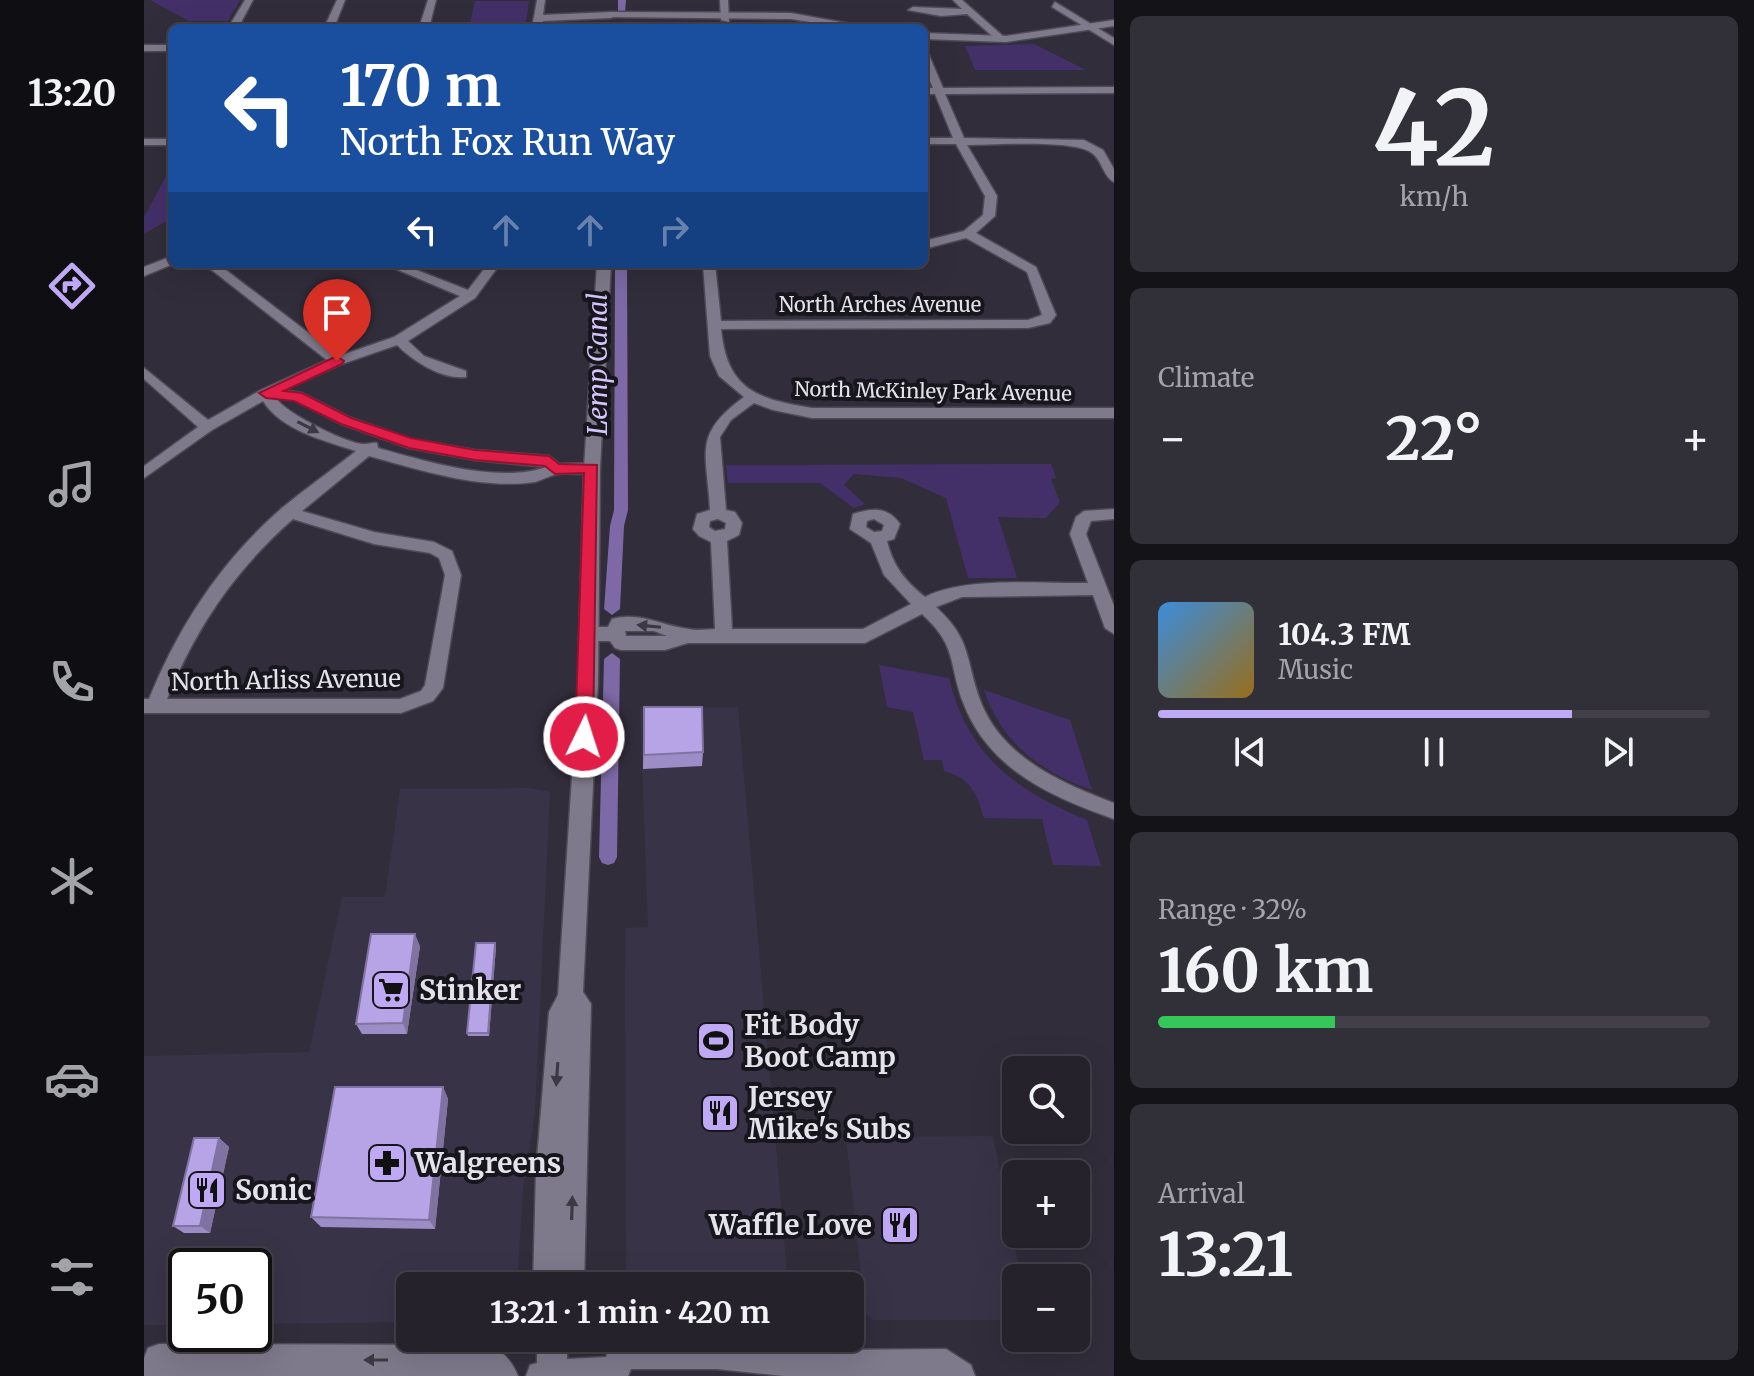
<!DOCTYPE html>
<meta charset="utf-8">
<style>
body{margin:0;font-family:Merriweather,serif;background:#312f38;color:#f1f3f6;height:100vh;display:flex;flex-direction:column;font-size:30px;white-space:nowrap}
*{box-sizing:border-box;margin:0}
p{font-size:26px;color:#a3a4a9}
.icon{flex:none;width:44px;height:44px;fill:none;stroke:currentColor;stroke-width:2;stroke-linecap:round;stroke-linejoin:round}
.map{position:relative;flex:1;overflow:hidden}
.drawer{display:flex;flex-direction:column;gap:16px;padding:16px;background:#141318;width:640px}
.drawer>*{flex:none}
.guide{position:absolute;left:24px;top:24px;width:760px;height:244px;border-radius:12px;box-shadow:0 8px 32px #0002,0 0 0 2px #423f48;background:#1a4fa0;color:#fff;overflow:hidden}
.fabs{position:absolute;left:858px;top:1056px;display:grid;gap:16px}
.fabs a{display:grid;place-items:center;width:88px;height:88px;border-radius:12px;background:#25222c;box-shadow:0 8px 32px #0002,0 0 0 2px #423f48;font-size:40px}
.speed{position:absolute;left:24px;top:1248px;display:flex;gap:16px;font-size:40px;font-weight:700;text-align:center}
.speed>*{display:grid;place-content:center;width:104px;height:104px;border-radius:50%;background:#25222c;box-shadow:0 8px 32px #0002,0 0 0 2px #423f48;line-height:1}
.speed .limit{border:4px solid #111;border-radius:12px;background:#fff;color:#111}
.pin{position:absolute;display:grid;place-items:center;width:68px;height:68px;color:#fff;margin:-82px -34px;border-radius:50% 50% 50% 0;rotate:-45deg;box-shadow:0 0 8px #0007}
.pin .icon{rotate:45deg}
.me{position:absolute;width:88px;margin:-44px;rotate:4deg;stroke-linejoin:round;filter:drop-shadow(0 0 6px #0008)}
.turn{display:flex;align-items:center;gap:28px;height:168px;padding:0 40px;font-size:36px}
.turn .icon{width:104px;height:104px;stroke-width:2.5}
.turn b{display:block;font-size:56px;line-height:68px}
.lanes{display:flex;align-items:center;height:76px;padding:0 40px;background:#0003;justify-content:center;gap:40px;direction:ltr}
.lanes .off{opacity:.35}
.big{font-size:60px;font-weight:700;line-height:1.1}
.drawer .card{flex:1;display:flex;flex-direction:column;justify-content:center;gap:12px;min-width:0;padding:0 28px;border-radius:12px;background:#312f38}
.drawer .dial{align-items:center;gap:0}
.dial b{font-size:104px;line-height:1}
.song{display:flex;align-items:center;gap:24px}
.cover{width:96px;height:96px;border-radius:12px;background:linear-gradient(135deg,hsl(210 70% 55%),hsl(40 70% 35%))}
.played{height:8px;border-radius:4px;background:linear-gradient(90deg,#bfa9f4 75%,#423f48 75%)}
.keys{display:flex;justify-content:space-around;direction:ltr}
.heat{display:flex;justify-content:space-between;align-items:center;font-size:44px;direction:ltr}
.charge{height:12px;border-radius:6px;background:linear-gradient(90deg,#34c759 32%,#423f48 0)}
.trip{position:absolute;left:252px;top:1272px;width:468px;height:80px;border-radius:12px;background:#25222c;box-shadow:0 8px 32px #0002,0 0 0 2px #423f48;font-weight:700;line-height:80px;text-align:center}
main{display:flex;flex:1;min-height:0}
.tab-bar{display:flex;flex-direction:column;width:144px;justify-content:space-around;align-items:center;background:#0f0e12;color:#a3a4a9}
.tab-bar .icon{width:56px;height:56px}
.tab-bar .selected{color:#bfa9f4}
.tab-bar b{font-size:36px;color:#f1f3f6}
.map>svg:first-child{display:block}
</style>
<main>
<nav class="tab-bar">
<b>13:20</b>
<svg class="icon selected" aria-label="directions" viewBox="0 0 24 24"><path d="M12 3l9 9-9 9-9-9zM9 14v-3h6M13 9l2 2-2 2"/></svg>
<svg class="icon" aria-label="music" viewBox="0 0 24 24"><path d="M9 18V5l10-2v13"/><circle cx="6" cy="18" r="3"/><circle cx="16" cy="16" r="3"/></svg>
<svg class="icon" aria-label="phone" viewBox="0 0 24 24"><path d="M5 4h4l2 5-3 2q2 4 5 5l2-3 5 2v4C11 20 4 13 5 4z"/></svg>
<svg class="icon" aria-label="climate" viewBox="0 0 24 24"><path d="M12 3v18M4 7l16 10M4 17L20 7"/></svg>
<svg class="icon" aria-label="car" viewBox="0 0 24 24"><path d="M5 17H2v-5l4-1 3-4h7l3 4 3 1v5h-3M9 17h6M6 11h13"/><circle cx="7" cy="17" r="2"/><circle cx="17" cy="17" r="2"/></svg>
<svg class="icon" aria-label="filters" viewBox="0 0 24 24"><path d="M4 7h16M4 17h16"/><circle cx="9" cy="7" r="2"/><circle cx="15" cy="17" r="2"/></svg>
</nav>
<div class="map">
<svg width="970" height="1376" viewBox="0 0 970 1376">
<rect width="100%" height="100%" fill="#312d3b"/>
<path fill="#393347" d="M 496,23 L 647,23 L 684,28 L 496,28 Z
M 496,707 L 594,707 L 644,1286 L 482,1285 L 481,928 L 504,927 Z
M 386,788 L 406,792 L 391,1113 L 379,1189 L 373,1286 L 266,1286 L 266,1322 L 110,1324 L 110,1266 L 42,1266 L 42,1325 L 0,1325 L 0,1056 L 165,1052 L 198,897 L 241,897 L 256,789 Z
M 849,1136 L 877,1278 L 872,1278 L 872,1320 L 729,1320 L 721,1312 L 702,1137 Z"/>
<path fill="#443069" d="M 6,0 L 96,0 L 84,21 L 45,21 Z
M 331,1 L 385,1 L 382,23 L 347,23 L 346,28 L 325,28 Z
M 890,44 L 942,70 L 831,70 L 821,46 Z
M 25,171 L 28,171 L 28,221 L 24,220 L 0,234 L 0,217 Z
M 907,464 L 912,478 L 907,479 L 916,502 L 902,518 L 854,517 L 873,578 L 824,578 L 802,498 L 757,478 L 710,474 L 700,485 L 721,504 L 710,508 L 676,483 L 584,483 L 582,465 Z
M 735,665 L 805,678 C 824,756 872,791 943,820 L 957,866 L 909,865 L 898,819 L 840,818 C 833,793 826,778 800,771 L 798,760 L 780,760 L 769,712 L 743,707 Z
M 840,690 L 926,720 L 948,790 C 897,772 858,744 840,690 Z"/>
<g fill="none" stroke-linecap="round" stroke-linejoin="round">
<path fill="#7c69a6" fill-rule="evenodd" d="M 474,0 L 482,0 L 481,13 L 474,11 Z
M 474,23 L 480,23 L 481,28 L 473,28 Z
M 471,264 L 483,264 L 484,510 L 480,526 L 476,609 L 468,615 L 460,609 L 466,526 L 470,510 Z
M 468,653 L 476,659 L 473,857 L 470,863 L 464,865 L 458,863 L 455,857 L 460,659 Z"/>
<g stroke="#4e4a56" stroke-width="3">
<path id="street" d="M 101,0 L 109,0 L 94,28 L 84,28 Z
M 193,0 L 201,0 L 190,28 L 180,28 Z
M 284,0 L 292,0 L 285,28 L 275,28 Z
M 393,0 L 401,0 L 399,15 L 467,12 L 472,15 L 467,18 L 399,21 L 398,28 L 388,28 Z
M 576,0 L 584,0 L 585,22 L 577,20 Z
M 809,0 L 818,0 L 860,37 L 860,41 L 854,41 L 823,14 L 797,16 L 764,10 L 769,7 L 818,9 Z
M 911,2 L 970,38 L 970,45 L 908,7 Z
M 0,45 L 28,45 L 28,51 L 0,51 Z
M 780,52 L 785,55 L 799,88 L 970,87 L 970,93 L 801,94 L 820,138 L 940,140 L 959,150 L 970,169 L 970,182 C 959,176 958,160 948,153 C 930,139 849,145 823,145 L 853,196 L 851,216 L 832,233 L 892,267 L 912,315 L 906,323 L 884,328 L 577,329 C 583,390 613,399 668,408 L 970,408 L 970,418 L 668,418 L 629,410 L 610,403 L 587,420 L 576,437 L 582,510 L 591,512 L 598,523 L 595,535 L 583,541 L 588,629 L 719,629 L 767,604 L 740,575 L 727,543 L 706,529 L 709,514 C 729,508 743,506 756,524 L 750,539 L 743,541 C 749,566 761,581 781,597 C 823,576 897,584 944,583 L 926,534 L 932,517 L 940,511 L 970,509 L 970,519 L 947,521 L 942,534 L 970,606 L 970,634 L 961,628 L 949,595 L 818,597 L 792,607 C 828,640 821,658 836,700 C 857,757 917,783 970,803 L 970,819 C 907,797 844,769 819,702 C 804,662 814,647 778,614 L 721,643 L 544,643 L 521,650 L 477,650 L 471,648 L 466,641 L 445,641 L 436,634 L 445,627 L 464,627 L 468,619 C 495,611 519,626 545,629 C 553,631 563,629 571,629 L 567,542 L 555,536 L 549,529 L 553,514 L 566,510 C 563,452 548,435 600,397 L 575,376 L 566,356 L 559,264 L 571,264 L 577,321 L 884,320 L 898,315 L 883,272 L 822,238 L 780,249 L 780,241 L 820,231 L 839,215 L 841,196 L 812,144 L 780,144 L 780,138 L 809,138 L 791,94 L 780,94 L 780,88 L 789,88 L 780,67 ZM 574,519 L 582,523 L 581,529 L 571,531 L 565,527 L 566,521 ZM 730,519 L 740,525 L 738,531 L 730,532 L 722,527 L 723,521 ZM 481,631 L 510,631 L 523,636 L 482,636 Z
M 0,139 L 28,139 L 28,145 L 0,145 Z
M 28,256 L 29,264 L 0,276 L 0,267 Z
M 60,264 L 74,264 L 195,356 L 250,337 L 316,296 L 240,264 L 257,264 L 324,290 L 344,264 L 356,264 L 331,298 L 264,341 L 280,356 L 322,371 L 322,377 C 298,380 269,361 253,345 L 198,364 L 140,390 L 158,393 L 207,418 L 267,439 L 331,450 L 405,456 L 415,464 L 448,463 L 456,468 C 446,478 428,472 414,474 C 406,475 399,480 391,482 C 337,490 276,470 225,456 L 158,511 L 230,532 L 290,542 L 308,551 L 317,575 L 299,688 L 289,701 L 257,713 L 0,713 L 0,699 L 5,699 C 35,625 78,560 138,508 C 161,489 188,470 212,451 C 181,441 137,430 119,401 L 68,430 L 0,478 L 0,466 L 54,427 L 0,379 L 0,368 L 64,420 L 117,390 L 183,360 ZM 132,398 L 150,400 L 197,424 L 265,448 L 331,460 L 402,467 C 355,484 281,461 234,448 L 233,443 C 229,442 225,444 221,444 C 205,445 141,413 132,398 ZM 149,519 L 230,544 L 286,553 L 295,558 L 301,575 L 281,685 L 277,691 L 256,699 L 23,699 C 52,627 91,570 149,519 Z"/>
</g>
<g stroke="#4e4a56" stroke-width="3">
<path id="secondary" d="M 467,12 L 647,13 L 729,28 L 704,28 L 647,19 L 463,17 L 463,13 Z
M 970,20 L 970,26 L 862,42 L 780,39 L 780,33 L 862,36 Z
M 453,264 L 467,264 L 456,468 L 454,682 L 439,992 L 447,1004 L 440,1286 L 389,1286 L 392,1171 L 405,1012 L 414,995 L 434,682 L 440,468 Z
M 393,1338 L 423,1338 L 423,1359 L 462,1357 L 467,1343 L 478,1339 L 573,1339 L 678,1350 L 802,1349 L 827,1365 L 831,1376 L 640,1376 L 573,1369 L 487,1369 L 484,1376 L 382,1376 L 386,1365 L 393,1363 Z
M 15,1344 L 344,1345 C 359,1351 368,1361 374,1376 L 0,1376 L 0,1358 L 4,1348 Z"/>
</g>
<use href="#street" fill="#7e7a8b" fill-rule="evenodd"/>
<use href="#secondary" fill="#7e7a8b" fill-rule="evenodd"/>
</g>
<path fill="#9d8dc6" d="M 500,707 L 559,752 L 558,766 L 499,769 Z
M 351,943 L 352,947 L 345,1036 L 324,1036 L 323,1033 Z
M 276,946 L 263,1034 L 218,1034 L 212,1024 Z
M 299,1087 L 304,1099 L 291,1229 L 177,1227 L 167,1217 Z
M 75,1138 L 85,1147 L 66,1233 L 40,1233 L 29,1226 Z"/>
<path fill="#8073a1" d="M 271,934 L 276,946 L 263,1034 L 259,1023 Z
M 351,943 L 352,947 L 345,1036 L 344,1033 Z
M 299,1087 L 304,1099 L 291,1229 L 285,1220 Z
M 75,1138 L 85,1147 L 66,1233 L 56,1226 Z"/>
<path fill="#b7a4e6" stroke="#8073a1" stroke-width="2" d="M 500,707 L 558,707 L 559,752 L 500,755 Z
M 227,934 L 271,934 L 259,1023 L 212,1024 Z
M 332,943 L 351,943 L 344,1033 L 323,1033 Z
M 191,1087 L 299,1087 L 285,1220 L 167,1217 Z
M 50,1138 L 75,1138 L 56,1226 L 29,1226 Z"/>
<defs><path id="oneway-solid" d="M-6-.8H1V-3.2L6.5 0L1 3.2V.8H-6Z" transform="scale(2)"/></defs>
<g fill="#3c3944">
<use href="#oneway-solid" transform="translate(164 427) rotate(27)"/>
<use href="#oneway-solid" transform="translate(505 626) rotate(-174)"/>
<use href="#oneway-solid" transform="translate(413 1074) rotate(94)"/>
<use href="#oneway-solid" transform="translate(428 1208) rotate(-88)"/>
<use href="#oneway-solid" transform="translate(232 1360) rotate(180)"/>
</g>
<path fill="#e11d48" stroke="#92132f" stroke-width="2" d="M 193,356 L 200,361 L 198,364 L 140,391 L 158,393 L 207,418 L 267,438 L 331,450 L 405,456 L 415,464 L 453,465 L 449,737 L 447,742 L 433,742 L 431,737 L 440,473 L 411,474 L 401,466 L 331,460 L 265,448 L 197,424 L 150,401 L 122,398 L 115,393 Z"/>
<defs>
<g id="supermarket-square" transform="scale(2)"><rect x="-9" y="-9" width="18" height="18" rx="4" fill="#bfa9f4" stroke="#18161d"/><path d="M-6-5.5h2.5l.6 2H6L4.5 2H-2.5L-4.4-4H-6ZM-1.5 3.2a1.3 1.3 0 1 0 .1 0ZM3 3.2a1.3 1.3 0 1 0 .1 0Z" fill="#111"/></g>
<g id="stadium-square" transform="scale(2)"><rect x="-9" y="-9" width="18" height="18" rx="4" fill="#bfa9f4" stroke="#18161d"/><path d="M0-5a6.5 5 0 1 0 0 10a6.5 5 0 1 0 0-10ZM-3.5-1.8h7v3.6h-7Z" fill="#111"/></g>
<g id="restaurant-square" transform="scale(2)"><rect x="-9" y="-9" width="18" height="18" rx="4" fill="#bfa9f4" stroke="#18161d"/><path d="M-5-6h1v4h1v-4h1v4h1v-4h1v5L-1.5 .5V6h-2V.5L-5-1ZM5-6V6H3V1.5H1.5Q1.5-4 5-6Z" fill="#111"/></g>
<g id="pharmacy-square" transform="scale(2)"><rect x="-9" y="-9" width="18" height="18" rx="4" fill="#bfa9f4" stroke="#18161d"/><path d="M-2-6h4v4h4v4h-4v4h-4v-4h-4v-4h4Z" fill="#111"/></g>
</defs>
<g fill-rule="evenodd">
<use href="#supermarket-square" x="247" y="990"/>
<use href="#stadium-square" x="572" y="1041"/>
<use href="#restaurant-square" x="576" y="1113"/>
<use href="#pharmacy-square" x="243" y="1163"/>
<use href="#restaurant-square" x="63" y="1190"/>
<use href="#restaurant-square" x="756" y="1225"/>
</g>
<g text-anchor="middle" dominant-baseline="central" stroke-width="8" stroke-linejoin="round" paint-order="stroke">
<g font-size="20" fill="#e4e2eb" stroke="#18161d">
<text x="736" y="304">North Arches Avenue</text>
<text transform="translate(789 391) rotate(1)">North McKinley Park Avenue</text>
</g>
<g font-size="24" fill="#e4e2eb" stroke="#18161d">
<text transform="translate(142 680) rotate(-1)">North Arliss Avenue</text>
</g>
<g font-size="26" font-style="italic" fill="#d3c4fa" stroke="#18161d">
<text transform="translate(453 364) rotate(-90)">Lemp Canal</text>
</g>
<g font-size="28" font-weight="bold" fill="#e4e2eb" stroke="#18161d" text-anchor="start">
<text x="275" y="990">Stinker</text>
<text x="600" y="1025">Fit Body<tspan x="600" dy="32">Boot Camp</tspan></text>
<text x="604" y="1097">Jersey<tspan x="604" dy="32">Mike's Subs</tspan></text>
<text x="271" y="1163">Walgreens</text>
<text x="91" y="1190">Sonic</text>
<text x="728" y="1225" text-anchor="end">Waffle Love</text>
</g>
</g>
</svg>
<div class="fabs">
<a><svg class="icon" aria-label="search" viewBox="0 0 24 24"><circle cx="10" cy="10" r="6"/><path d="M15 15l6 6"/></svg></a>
<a>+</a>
<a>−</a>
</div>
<div class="speed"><div class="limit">50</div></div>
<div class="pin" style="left:193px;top:361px;background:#d93025"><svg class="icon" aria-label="arrive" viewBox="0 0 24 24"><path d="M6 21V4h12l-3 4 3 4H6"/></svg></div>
<svg class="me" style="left:440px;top:737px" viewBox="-20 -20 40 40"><circle r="17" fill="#e11d48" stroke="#fff" stroke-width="3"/><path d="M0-11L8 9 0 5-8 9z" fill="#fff"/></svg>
<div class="trip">13:21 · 1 min · 420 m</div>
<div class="guide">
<div class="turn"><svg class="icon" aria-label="left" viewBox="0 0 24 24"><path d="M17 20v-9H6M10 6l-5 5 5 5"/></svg><div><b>170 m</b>North Fox Run Way</div></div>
<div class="lanes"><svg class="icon" aria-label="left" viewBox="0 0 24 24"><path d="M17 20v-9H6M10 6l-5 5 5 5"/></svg><svg class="icon off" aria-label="ahead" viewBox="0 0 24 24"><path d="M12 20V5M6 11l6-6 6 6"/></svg><svg class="icon off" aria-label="ahead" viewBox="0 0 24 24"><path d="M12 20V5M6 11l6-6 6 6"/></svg><svg class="icon off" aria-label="right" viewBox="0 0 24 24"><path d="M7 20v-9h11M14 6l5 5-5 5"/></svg></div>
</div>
</div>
<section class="drawer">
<div class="card dial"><b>42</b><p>km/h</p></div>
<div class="card"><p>Climate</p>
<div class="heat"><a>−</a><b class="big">22°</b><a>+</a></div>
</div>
<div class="card">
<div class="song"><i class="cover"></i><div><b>104.3 FM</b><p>Music</p></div></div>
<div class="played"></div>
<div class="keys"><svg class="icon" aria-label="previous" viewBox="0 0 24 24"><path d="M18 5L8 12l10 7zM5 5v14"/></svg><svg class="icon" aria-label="pause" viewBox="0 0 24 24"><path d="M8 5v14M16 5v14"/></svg><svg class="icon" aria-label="next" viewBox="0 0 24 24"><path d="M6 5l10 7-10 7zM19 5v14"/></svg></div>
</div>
<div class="card"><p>Range · 32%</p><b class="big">160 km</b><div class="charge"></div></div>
<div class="card"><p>Arrival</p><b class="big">13:21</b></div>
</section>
</main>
